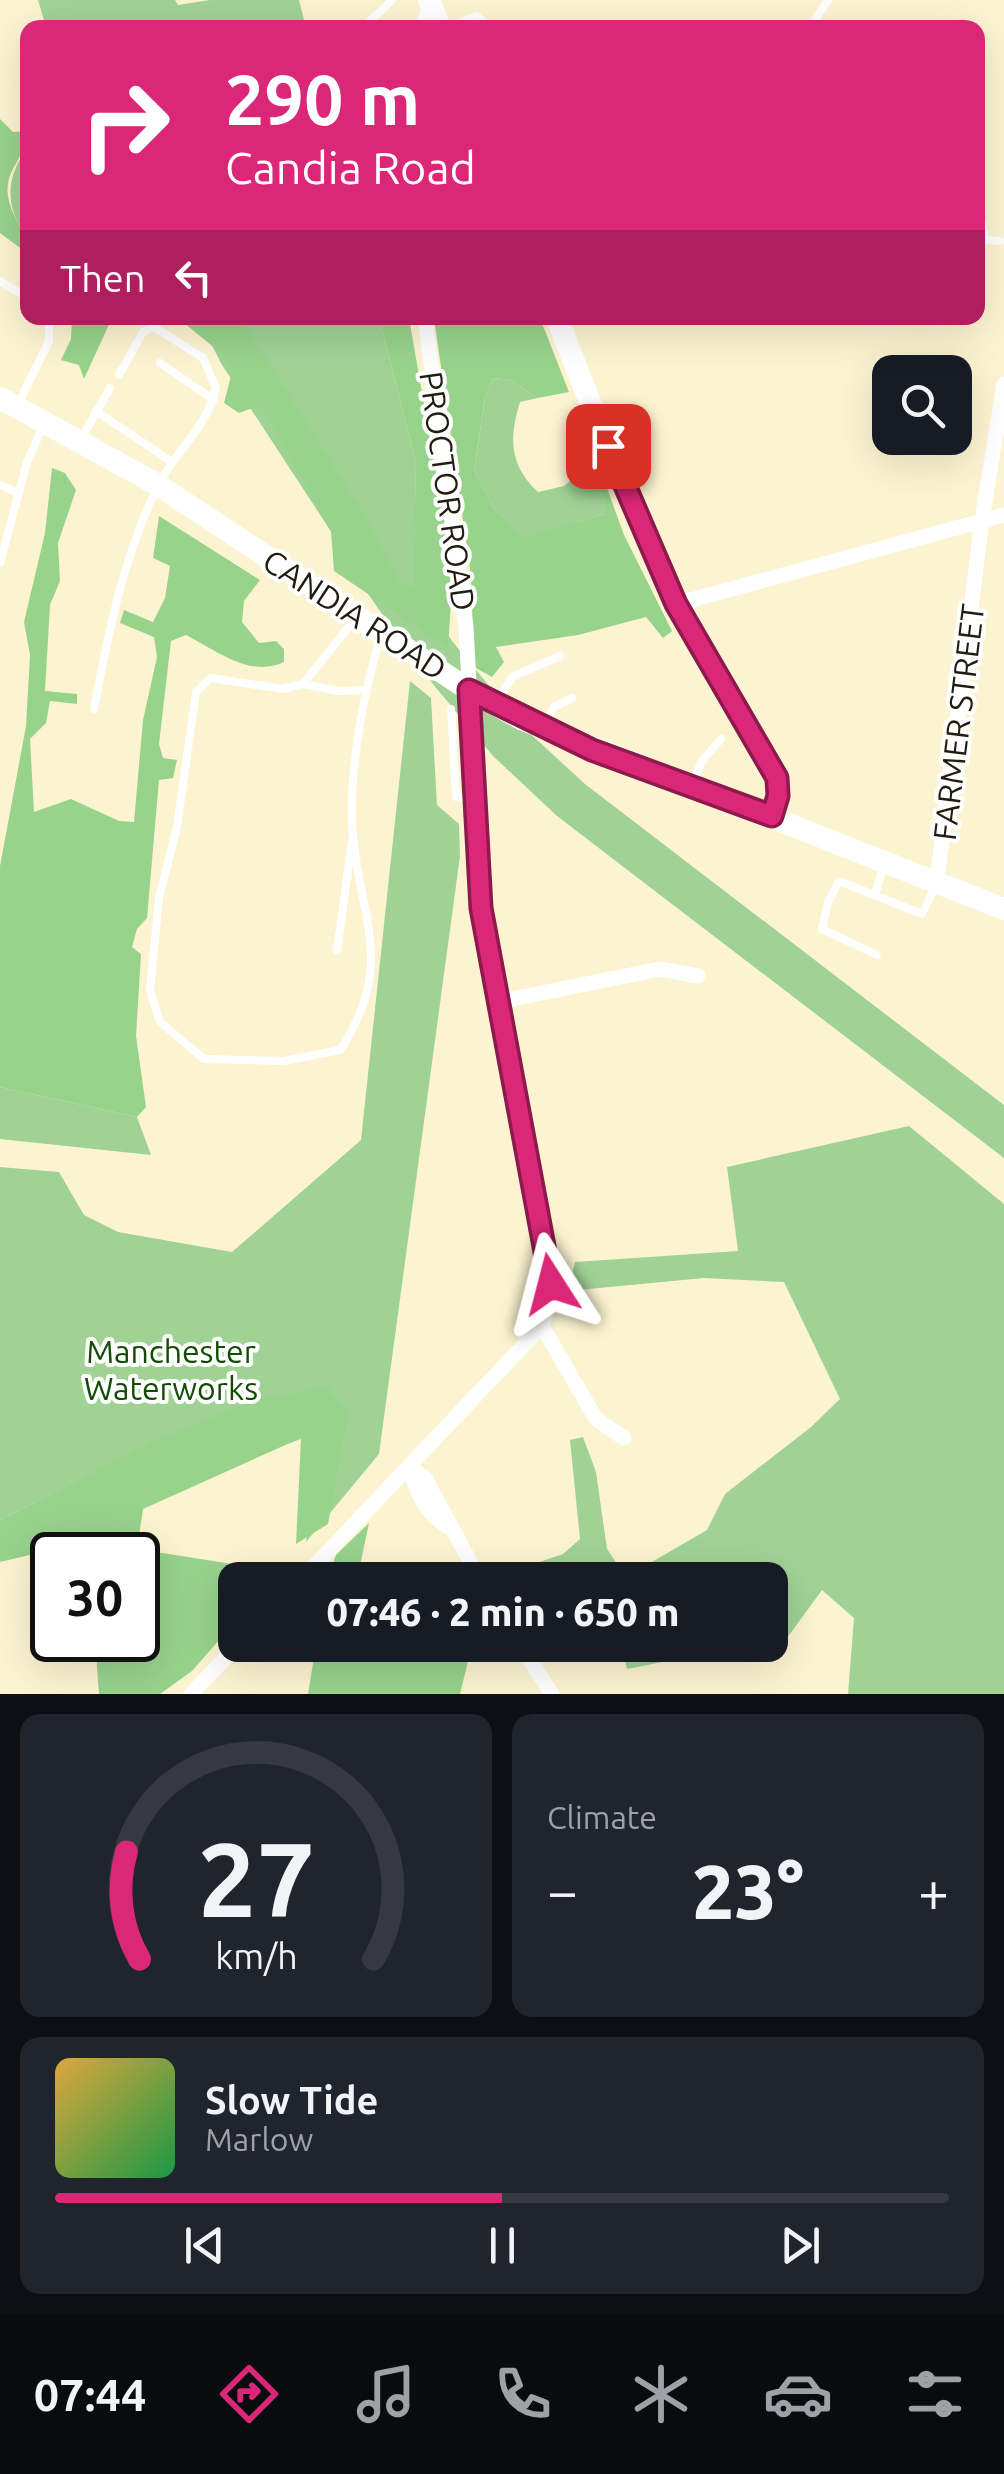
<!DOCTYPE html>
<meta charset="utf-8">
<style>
body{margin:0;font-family:Ubuntu,sans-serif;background:#20242c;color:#f1f3f6;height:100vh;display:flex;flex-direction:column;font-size:38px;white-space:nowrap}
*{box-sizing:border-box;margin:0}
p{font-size:32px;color:#9ea1a6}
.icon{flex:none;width:55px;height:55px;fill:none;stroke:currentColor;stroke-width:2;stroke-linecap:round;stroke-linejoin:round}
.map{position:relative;height:1694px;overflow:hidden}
.panel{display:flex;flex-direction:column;gap:20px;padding:20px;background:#0d0f14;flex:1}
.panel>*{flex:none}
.banner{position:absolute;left:20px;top:20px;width:965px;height:305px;border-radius:20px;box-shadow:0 10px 40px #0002;background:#db2777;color:#fff;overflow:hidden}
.fabs{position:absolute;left:872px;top:355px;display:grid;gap:20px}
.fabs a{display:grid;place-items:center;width:100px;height:100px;border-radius:20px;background:#171b24;box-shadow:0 10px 40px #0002;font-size:50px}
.speed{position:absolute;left:30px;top:1532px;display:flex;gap:20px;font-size:50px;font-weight:700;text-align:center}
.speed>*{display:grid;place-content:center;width:130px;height:130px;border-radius:50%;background:#171b24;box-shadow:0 10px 40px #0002;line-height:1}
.speed .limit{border:5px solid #111;border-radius:15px;background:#fff;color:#111}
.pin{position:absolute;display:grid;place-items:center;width:85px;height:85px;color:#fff;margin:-42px;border-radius:20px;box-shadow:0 5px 15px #0006}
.me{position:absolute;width:110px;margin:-55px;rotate:351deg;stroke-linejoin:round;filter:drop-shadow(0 0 8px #0008)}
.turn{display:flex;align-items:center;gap:35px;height:210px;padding:0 40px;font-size:45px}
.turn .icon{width:130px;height:130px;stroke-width:2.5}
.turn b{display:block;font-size:70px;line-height:85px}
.then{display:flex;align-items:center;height:95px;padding:0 40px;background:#0003;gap:20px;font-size:38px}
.big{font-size:75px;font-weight:800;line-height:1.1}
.panel .tile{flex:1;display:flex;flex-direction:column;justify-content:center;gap:15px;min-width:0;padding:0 35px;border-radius:20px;background:#20242c}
.panel .dial{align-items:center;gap:0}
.dial svg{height:260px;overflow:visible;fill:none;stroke:#363941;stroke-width:7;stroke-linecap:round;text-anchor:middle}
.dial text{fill:#f1f3f6;stroke:none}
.song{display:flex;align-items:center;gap:30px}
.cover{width:120px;height:120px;border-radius:15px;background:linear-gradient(135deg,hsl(40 70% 55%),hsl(140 70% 35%))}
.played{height:10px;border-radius:5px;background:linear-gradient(90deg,#db2777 50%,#363941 50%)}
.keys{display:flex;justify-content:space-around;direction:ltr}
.heat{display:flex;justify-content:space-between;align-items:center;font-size:55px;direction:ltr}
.panel .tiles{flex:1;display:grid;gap:20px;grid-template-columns:1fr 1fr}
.tile:last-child{grid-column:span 2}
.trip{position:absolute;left:218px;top:1562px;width:570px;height:100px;border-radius:20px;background:#171b24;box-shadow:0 10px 40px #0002;font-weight:800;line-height:100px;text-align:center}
.menu{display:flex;height:160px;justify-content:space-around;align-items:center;background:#090b0e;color:#9ea1a6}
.menu .icon{width:70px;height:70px}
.menu .active{color:#db2777}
.menu b{font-size:45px;color:#f1f3f6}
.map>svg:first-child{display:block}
</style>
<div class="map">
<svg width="1004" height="1694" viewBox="0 0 1004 1694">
<rect width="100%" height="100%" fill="#fcf4d1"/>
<path fill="#a0d296" d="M 38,0 L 175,0 L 178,5 L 210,0 L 299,0 L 306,27 L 46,27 Z
M 27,148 L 27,238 C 5,206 5,180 27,148 Z
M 198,318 L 379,318 L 416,462 L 414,583 L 452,641 L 524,728 L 585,784 L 1004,1105 L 1004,1158 L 557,816 L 493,756 L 417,665 L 338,550 L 334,536 L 222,365 Z
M 493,378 L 511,380 L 538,398 L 520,402 C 509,438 509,465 538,492 L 564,486 L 589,465 L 583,477 L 605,498 L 605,514 L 524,539 L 494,509 L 474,470 L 485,398 Z
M 410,681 L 431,698 L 437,805 L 459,824 L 460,856 L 379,1454 L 306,1542 L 322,1431 L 269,1451 L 89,1475 L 0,1520 L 0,1167 L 59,1172 L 84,1215 L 118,1232 L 232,1252 L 361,1140 Z
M 0,1087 L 137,1117 L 151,1155 L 0,1139 Z
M 909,1126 L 1004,1204 L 1004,1694 L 848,1694 L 854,1618 L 822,1590 L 787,1638 L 770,1641 L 770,1580 L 518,1580 L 519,1569 L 563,1554 L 580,1539 L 570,1440 L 583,1437 L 596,1472 L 607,1549 L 626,1577 L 707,1530 L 725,1494 L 811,1427 L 840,1399 L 784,1282 L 704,1278 L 568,1291 L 575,1262 L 738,1251 L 727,1167 Z
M 621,1645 L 749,1645 L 627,1669 Z"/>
<path fill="#98d38c" d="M 0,119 L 13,132 L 27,131 C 28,153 11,164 8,184 C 4,211 28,229 27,253 L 0,233 Z
M 72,318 L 112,318 L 84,379 L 79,365 L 61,360 L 71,339 Z
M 178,318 L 241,318 L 364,514 L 398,579 L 413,589 L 416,462 L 379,318 L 409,318 L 453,571 L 448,648 L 334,571 L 331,532 L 268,415 L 258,406 L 239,413 L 224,403 L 232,372 L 222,354 Z
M 434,318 L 540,318 L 569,392 L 538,398 L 511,380 L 493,378 L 485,398 L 474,470 L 494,509 L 524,538 L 605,514 L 605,498 L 583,477 L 589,465 L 599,466 L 624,535 L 672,631 L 663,638 L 646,617 L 578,635 L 496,647 L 504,662 L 492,677 L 474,667 L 471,576 Z
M 52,468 L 65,473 L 76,490 L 58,543 L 60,581 L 50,605 L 45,691 L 77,694 L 77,704 L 50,701 L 46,723 L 30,739 L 34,812 L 71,799 L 119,821 L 134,822 L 143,720 L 157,657 L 154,637 L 120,623 L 124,610 L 153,622 L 165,598 L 170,566 L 153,558 L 159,516 L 260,580 L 244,601 L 242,622 L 259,643 L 276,641 L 284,649 L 284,662 C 250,678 217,651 186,635 L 171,641 L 159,744 L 163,758 L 177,760 L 173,778 L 159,780 L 147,918 L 137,929 L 132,947 L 141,954 L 136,1036 L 146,1107 L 137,1117 L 0,1087 L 0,866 L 26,726 L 30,655 L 24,622 L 45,533 Z
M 328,1387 L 348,1413 L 328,1524 L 296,1544 L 301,1438 L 143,1509 L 137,1549 L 270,1570 L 268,1580 L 235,1580 L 235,1622 L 192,1671 L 160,1694 L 99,1694 L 95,1640 L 138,1640 L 138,1555 L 52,1555 L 52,1572 L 34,1554 L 0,1562 L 0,1520 L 159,1439 L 260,1399 Z
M 369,1523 L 357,1580 L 327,1580 L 336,1555 Z
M 316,1645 L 472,1645 L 460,1694 L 308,1694 Z"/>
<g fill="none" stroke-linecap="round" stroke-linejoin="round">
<path stroke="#fff" stroke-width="8" d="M 363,28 L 392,0
M 446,28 L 477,16 L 491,28
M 810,28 L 828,0
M 981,217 L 985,240 L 1000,241
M 0,281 L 28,298
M 619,319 L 623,318
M 160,363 L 214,400
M 19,402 L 49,341 L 49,318
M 96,411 L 172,462
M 81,439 L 110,388
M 0,485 L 19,493
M 0,563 L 27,462 L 44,424
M 355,619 L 303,684 L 283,689 L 211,678 L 196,692 L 177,827 L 159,898 L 150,991 L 160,1022 L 204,1059 L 283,1061 L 340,1050 C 399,962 356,913 352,822 C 350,767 364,686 382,634
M 303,684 L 339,691 L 367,690
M 497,701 L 512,677 L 560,656
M 94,709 C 108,634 124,554 158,486 C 175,451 207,428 216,388 L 203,358 L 154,327 L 143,332 L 119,375
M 451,709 L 456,797 L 474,799
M 545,725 L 554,707 L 572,698
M 692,783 L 702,761 L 721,739
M 875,894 L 884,865
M 337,951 L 352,841
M 877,955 L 822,929 L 828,902 L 839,881 L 922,914 L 936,885"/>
<path stroke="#fff" stroke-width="15" d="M 422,28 L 431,3
M 676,604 L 1004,515
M 937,881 L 982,520 L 1004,384
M 498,1002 L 660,969 L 698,976
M 542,1326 L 596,1419 L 624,1438
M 410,1467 L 425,1478 L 480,1580
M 410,1467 C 415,1490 426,1514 447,1526
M 301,1580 L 542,1326 L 550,1301 L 547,1253 L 481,909 L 466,627 L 425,318
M 520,1645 L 552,1694
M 191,1694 L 238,1645"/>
<path stroke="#fff" stroke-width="22" d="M 429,0 L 440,28
M 557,318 L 618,473 L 676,604 L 777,778 L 779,796 L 772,816
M 0,398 L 158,485 L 469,690 L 521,719 L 1004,909"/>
</g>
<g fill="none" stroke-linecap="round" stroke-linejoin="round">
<g stroke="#8e194d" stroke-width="25">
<path id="route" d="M 551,1284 L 481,908 L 469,690 L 592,750 L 772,816 L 778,796 L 777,778 L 676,604 L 608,446"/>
</g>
<use href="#route" stroke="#db2777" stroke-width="18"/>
</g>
<g text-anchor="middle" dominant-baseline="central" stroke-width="8" stroke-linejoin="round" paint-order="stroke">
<g font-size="32" fill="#201c10" stroke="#fff">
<text transform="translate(448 491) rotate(82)">PROCTOR ROAD</text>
<text transform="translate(355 614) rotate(33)">CANDIA ROAD</text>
<text transform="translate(958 722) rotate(-83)">FARMER STREET</text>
</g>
<g font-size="32" fill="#124c03" stroke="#fff">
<text x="171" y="1351">Manchester<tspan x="171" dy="37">Waterworks</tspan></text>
</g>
</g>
</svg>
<div class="fabs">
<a><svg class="icon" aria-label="search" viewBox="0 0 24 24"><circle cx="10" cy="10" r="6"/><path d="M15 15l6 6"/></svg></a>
</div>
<div class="speed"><div class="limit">30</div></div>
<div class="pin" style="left:608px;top:446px;background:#d93025"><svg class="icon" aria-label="arrive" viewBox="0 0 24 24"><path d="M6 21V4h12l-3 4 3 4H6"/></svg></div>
<svg class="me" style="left:551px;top:1284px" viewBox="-20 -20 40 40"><path d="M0-17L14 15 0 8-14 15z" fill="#db2777" stroke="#fff" stroke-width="4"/></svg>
<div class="trip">07:46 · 2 min · 650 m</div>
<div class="banner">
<div class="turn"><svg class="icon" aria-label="right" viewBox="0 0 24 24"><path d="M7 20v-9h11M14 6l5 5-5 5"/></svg><div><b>290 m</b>Candia Road</div></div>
<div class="then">Then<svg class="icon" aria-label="left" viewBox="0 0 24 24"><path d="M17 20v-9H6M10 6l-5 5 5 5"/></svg></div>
</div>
</div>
<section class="panel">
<div class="tiles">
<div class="tile dial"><svg viewBox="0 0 100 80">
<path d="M14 69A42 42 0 1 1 86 69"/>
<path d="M14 69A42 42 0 0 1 10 36" stroke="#db2777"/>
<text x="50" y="56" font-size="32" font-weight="700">27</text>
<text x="50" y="72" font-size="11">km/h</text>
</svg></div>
<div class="tile"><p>Climate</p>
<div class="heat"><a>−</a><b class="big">23°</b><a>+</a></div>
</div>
<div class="tile">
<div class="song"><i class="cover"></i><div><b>Slow Tide</b><p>Marlow</p></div></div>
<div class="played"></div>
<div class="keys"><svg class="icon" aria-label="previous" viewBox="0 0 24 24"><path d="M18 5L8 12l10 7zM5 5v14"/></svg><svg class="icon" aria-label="pause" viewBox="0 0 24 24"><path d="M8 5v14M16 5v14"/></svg><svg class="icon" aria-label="next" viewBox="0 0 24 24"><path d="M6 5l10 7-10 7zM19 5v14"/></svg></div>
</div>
</div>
</section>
<nav class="menu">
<b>07:44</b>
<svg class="icon active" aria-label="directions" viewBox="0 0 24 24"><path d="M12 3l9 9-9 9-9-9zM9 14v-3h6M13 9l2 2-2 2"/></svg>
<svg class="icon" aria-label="music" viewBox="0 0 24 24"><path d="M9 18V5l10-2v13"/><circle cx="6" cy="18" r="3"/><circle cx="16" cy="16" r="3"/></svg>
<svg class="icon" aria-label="phone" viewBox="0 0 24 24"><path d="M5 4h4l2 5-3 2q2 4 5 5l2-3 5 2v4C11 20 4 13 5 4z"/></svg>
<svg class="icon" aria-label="climate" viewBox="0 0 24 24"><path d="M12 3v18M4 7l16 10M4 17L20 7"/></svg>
<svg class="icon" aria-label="car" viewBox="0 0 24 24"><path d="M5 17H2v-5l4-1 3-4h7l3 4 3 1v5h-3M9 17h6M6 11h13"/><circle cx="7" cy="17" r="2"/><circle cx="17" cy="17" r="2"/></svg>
<svg class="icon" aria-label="filters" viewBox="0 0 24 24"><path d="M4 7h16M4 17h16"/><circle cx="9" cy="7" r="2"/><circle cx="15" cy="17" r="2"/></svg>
</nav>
